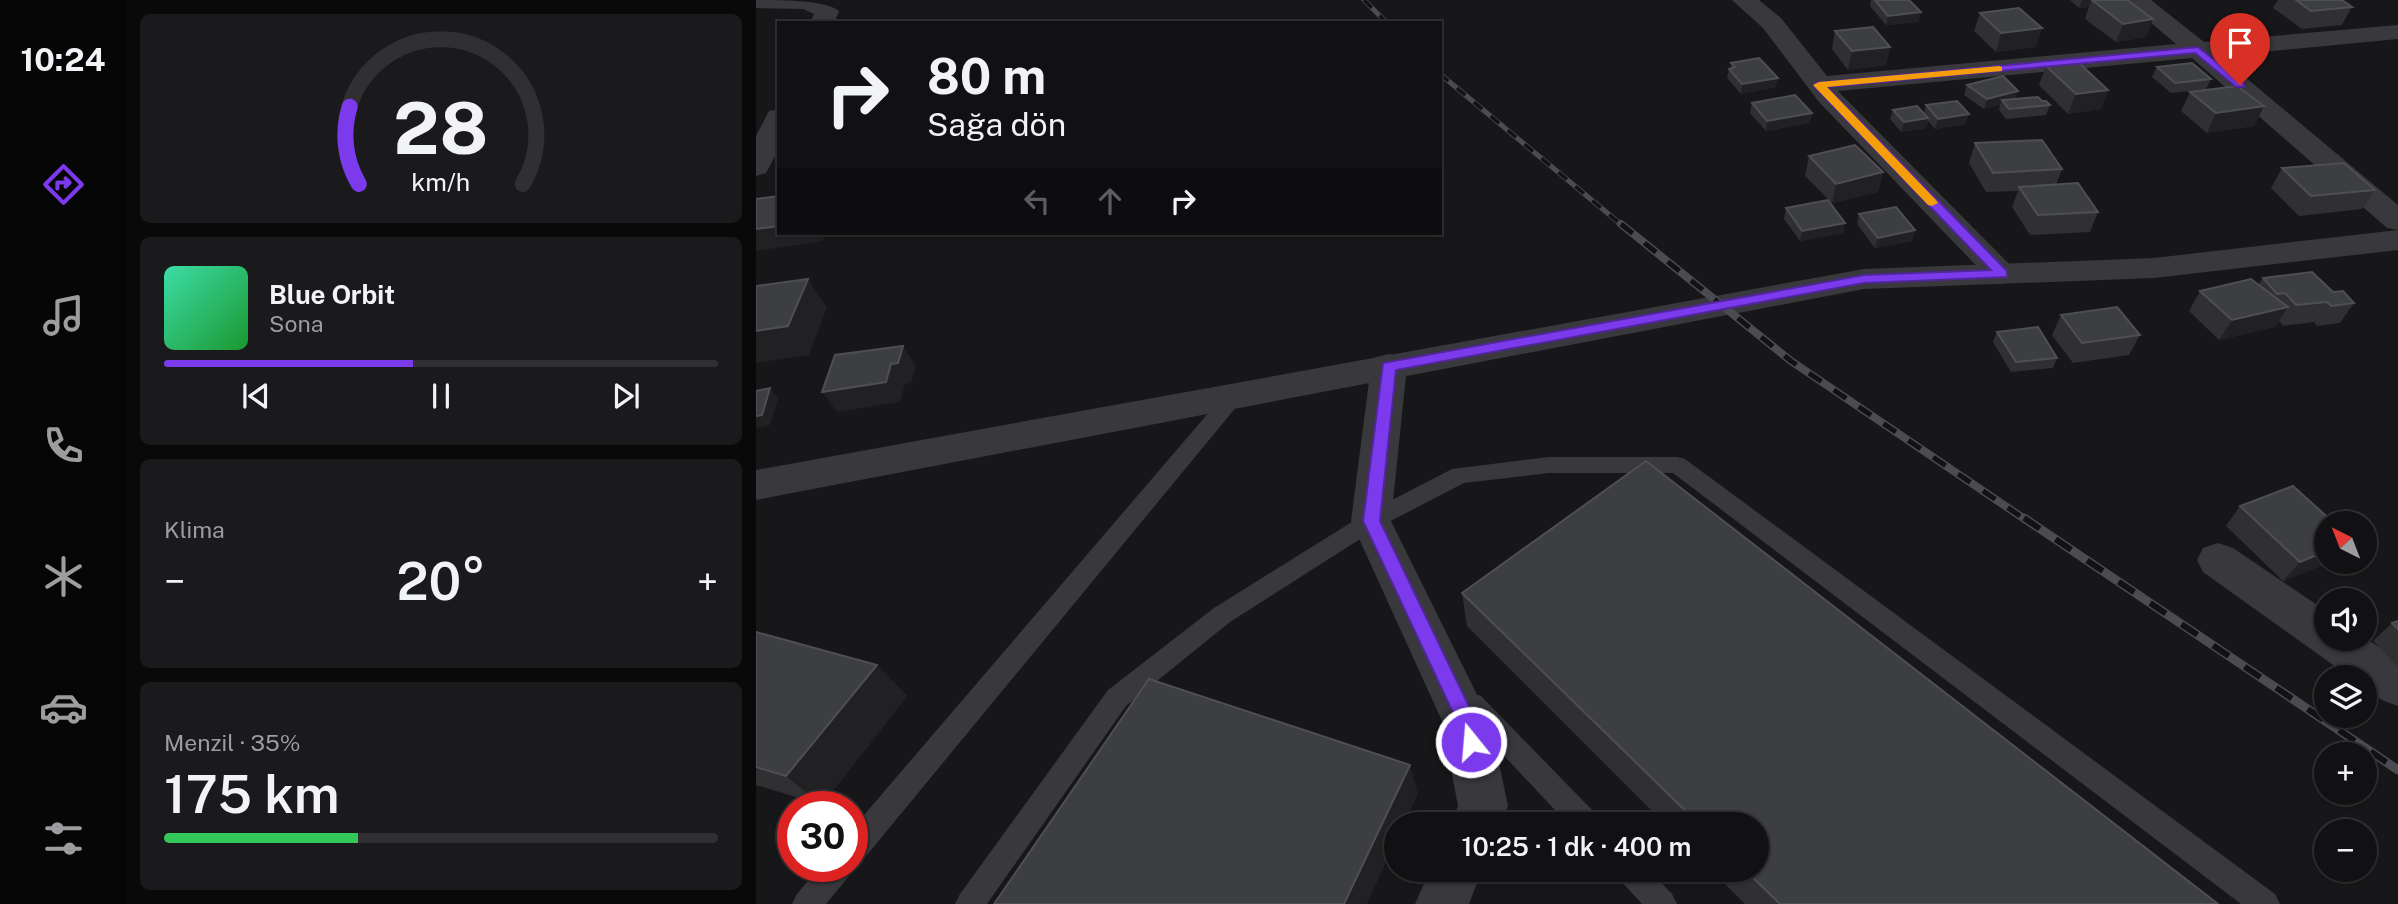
<!DOCTYPE html>
<html lang="tr">
<meta charset="utf-8">
<style>
body{margin:0;font-family:"Public Sans",sans-serif;background:#1a191b;color:#f1f3f6;height:100vh;display:flex;flex-direction:column;font-size:26px;white-space:nowrap}
*{box-sizing:border-box;margin:0}
p{font-size:23px;color:#9c9d9f}
.icon{flex:none;width:38px;height:38px;fill:none;stroke:currentColor;stroke-width:2;stroke-linecap:round;stroke-linejoin:round}
.map{position:relative;flex:1;overflow:hidden}
.details{display:flex;flex-direction:column;gap:14px;padding:14px;background:#09090a;width:630px}
.details>*{flex:none}
.hud{position:absolute;left:21px;top:21px;width:665px;height:214px;border-radius:0px;box-shadow:0 2px 5px #0004,0 0 0 2px #303032;background:#111012;color:#f1f3f6;overflow:hidden}
.needle{width:46px;rotate:318deg}
.controls{position:absolute;left:1558px;top:511px;display:grid;gap:14px}
.controls a{display:grid;place-items:center;width:63px;height:63px;border-radius:50%;background:#111012;box-shadow:0 2px 5px #0004,0 0 0 2px #303032;font-size:35px}
.speed{position:absolute;left:21px;top:791px;display:flex;gap:14px;font-size:35px;font-weight:700;text-align:center}
.speed>*{display:grid;place-content:center;width:91px;height:91px;border-radius:50%;background:#111012;box-shadow:0 2px 5px #0004,0 0 0 2px #303032;line-height:1}
.speed .limit{border:10px solid #d22;background:#fff;color:#111}
.pin{position:absolute;display:grid;place-items:center;width:60px;height:60px;color:#fff;margin:-72px -30px;border-radius:50% 50% 50% 0;rotate:-45deg;box-shadow:0 0 7px #0007}
.pin .icon{rotate:45deg}
.me{position:absolute;width:77px;margin:-38px;rotate:343deg;stroke-linejoin:round;filter:drop-shadow(0 0 5px #0008)}
.turn{display:flex;align-items:center;gap:24px;height:147px;padding:0 35px;font-size:32px}
.turn .icon{width:91px;height:91px;stroke-width:2.5}
.turn b{display:block;font-size:49px;line-height:60px}
.lanes{display:flex;align-items:center;height:66px;padding:0 35px;background:#0003;justify-content:center;gap:35px;direction:ltr}
.lanes .off{opacity:.35}
.big{font-size:52px;font-weight:600;line-height:1.1}
.details .card{flex:1;display:flex;flex-direction:column;justify-content:center;gap:10px;min-width:0;padding:0 24px;border-radius:10px;background:#1a191b}
.details .dial{align-items:center;gap:0}
.dial svg{height:182px;overflow:visible;fill:none;stroke:#303032;stroke-width:7;stroke-linecap:round;text-anchor:middle}
.dial text{fill:#f1f3f6;stroke:none}
.song{display:flex;align-items:center;gap:21px}
.cover{width:84px;height:84px;border-radius:10px;background:linear-gradient(135deg,hsl(160 70% 55%),hsl(130 70% 35%))}
.played{height:7px;border-radius:4px;background:linear-gradient(90deg,#7c3aed 45%,#303032 45%)}
.keys{display:flex;justify-content:space-around;direction:ltr}
.heat{display:flex;justify-content:space-between;align-items:center;font-size:38px;direction:ltr}
.charge{height:10px;border-radius:5px;background:linear-gradient(90deg,#34c759 35%,#303032 0)}
.trip{position:absolute;left:628px;top:812px;width:385px;height:70px;border-radius:35px;background:#111012;box-shadow:0 2px 5px #0004,0 0 0 2px #303032;font-weight:600;line-height:70px;text-align:center}
main{display:flex;flex:1;min-height:0}
.menu{display:flex;flex-direction:column;width:126px;justify-content:space-around;align-items:center;background:#070607;color:#9c9d9f}
.menu .icon{width:49px;height:49px}
.menu .active{color:#7c3aed}
.menu b{font-size:32px;color:#f1f3f6}
.map>svg:first-child{display:block}
</style>
<main>
<nav class="menu">
<b>10:24</b>
<svg class="icon active" aria-label="directions" viewBox="0 0 24 24"><path d="M12 3l9 9-9 9-9-9zM9 14v-3h6M13 9l2 2-2 2"/></svg>
<svg class="icon" aria-label="music" viewBox="0 0 24 24"><path d="M9 18V5l10-2v13"/><circle cx="6" cy="18" r="3"/><circle cx="16" cy="16" r="3"/></svg>
<svg class="icon" aria-label="phone" viewBox="0 0 24 24"><path d="M5 4h4l2 5-3 2q2 4 5 5l2-3 5 2v4C11 20 4 13 5 4z"/></svg>
<svg class="icon" aria-label="climate" viewBox="0 0 24 24"><path d="M12 3v18M4 7l16 10M4 17L20 7"/></svg>
<svg class="icon" aria-label="car" viewBox="0 0 24 24"><path d="M5 17H2v-5l4-1 3-4h7l3 4 3 1v5h-3M9 17h6M6 11h13"/><circle cx="7" cy="17" r="2"/><circle cx="17" cy="17" r="2"/></svg>
<svg class="icon" aria-label="filters" viewBox="0 0 24 24"><path d="M4 7h16M4 17h16"/><circle cx="9" cy="7" r="2"/><circle cx="15" cy="17" r="2"/></svg>
</nav>
<section class="details">
<div class="card dial"><svg viewBox="0 0 100 80">
<path d="M14 69A42 42 0 1 1 86 69"/>
<path d="M14 69A42 42 0 0 1 10 35" stroke="#7c3aed"/>
<text x="50" y="56" font-size="32" font-weight="700">28</text>
<text x="50" y="72" font-size="11">km/h</text>
</svg></div>
<div class="card">
<div class="song"><i class="cover"></i><div><b>Blue Orbit</b><p>Sona</p></div></div>
<div class="played"></div>
<div class="keys"><svg class="icon" aria-label="previous" viewBox="0 0 24 24"><path d="M18 5L8 12l10 7zM5 5v14"/></svg><svg class="icon" aria-label="pause" viewBox="0 0 24 24"><path d="M8 5v14M16 5v14"/></svg><svg class="icon" aria-label="next" viewBox="0 0 24 24"><path d="M6 5l10 7-10 7zM19 5v14"/></svg></div>
</div>
<div class="card"><p>Klima</p>
<div class="heat"><a>−</a><b class="big">20°</b><a>+</a></div>
</div>
<div class="card"><p>Menzil · 35%</p><b class="big">175 km</b><div class="charge"></div></div>
</section>
<div class="map">
<svg width="1642" height="904" viewBox="0 0 1642 904">
<rect width="100%" height="100%" fill="#171618"/>
<g fill="none" stroke-linecap="round" stroke-linejoin="round">
<path fill="#38383d" fill-rule="evenodd" d="M 479,388 L 486,390 L 489,395 L 486,400 L 106,861 L 97,865 L 97,866 L 93,876 L 70,904 L 36,904 L 41,894 L 64,866 L 96,866 L 96,829 L 472,390 Z
M 793,457 L 921,457 L 929,459 L 1519,894 L 1524,904 L 1485,904 L 917,473 L 793,473 L 708,483 L 623,527 L 474,622 L 370,706 L 231,904 L 199,904 L 204,894 L 352,690 L 458,608 L 607,515 L 696,469 Z
M 716,693 L 725,696 L 840,814 L 844,824 L 812,824 L 707,712 L 703,704 L 707,696 Z
M 860,870 L 893,870 L 916,894 L 921,904 L 886,904 L 864,880 Z"/>
<path fill="#38383d" fill-rule="evenodd" d="M 0,0 C 21,0 71,0 83,11 L 78,23 L 54,23 L 58,14 L 47,9 L 0,8 Z
M 976,0 L 1003,0 L 1025,18 L 1071,76 L 1420,44 L 1368,0 L 1395,0 L 1448,42 L 1642,25 L 1642,39 L 1464,56 L 1642,205 L 1642,230 L 1631,228 L 1436,58 L 1082,91 L 1263,274 L 1259,281 L 1247,284 L 1235,281 L 1063,102 L 1007,28 Z
M 23,109 L 23,149 L 10,173 L 0,176 L 0,136 L 13,111 Z
M 633,354 L 646,357 L 651,366 L 635,521 L 734,721 L 752,806 L 745,824 L 695,824 L 702,806 L 686,721 L 595,521 L 615,366 L 620,357 Z
M 1462,543 L 1477,548 L 1570,611 L 1570,639 L 1608,637 L 1642,660 L 1642,706 L 1626,700 L 1608,687 L 1608,677 L 1594,677 L 1447,572 L 1441,560 L 1447,548 Z
M 674,870 L 726,870 L 713,904 L 659,904 Z"/>
<path fill="#38383d" fill-rule="evenodd" d="M 1642,230 L 1642,250 L 1398,278 L 1108,289 L 0,500 L 0,470 L 1108,269 L 1398,258 Z"/>
<g stroke="#4b4c52" stroke-width="5">
<path id="rail-far2" d="M 608,0 L 631,23
M 684,74 L 867,226"/>
</g>
<g stroke="#4b4c52" stroke-width="8">
<path id="rail-far1" d="M 865,224 L 1035,361 L 1270,520"/>
</g>
<g stroke="#4b4c52" stroke-width="9">
<path id="rail" d="M 1268,518 L 1642,770"/>
</g>
<use href="#rail-far2" stroke="#121113" stroke-width="3.5" stroke-dasharray="11" stroke-linecap="butt"/>
<use href="#rail-far1" stroke="#121113" stroke-width="5" stroke-dasharray="15" stroke-linecap="butt"/>
<use href="#rail" stroke="#121113" stroke-width="6" stroke-dasharray="19" stroke-linecap="butt"/>
</g>
<path fill="#303033" d="M 1115,0 L 1153,0 L 1165,12 L 1162,22 L 1130,25 L 1114,6 Z
M 1314,0 L 1371,0 L 1397,19 L 1390,37 L 1360,42 L 1329,19 L 1333,7 L 1323,8 Z
M 1522,0 L 1586,0 L 1596,7 L 1586,25 L 1546,29 L 1517,8 Z
M 1224,13 L 1280,47 L 1240,52 L 1218,31 Z
M 1079,31 L 1134,47 L 1130,65 L 1092,70 L 1076,49 Z
M 975,63 L 1020,87 L 985,94 L 971,78 L 973,69 L 975,68 Z
M 1290,66 L 1352,90 L 1345,109 L 1312,114 L 1283,85 Z
M 1401,67 L 1455,79 L 1450,89 L 1415,93 L 1396,77 Z
M 1211,85 L 1262,91 L 1259,99 L 1286,101 L 1294,105 L 1290,115 L 1250,119 L 1243,110 L 1244,105 L 1228,109 L 1208,95 Z
M 1434,92 L 1508,106 L 1498,126 L 1451,133 L 1425,111 Z
M 996,103 L 1056,113 L 1054,123 L 1010,131 L 994,113 Z
M 1170,105 L 1210,124 L 1179,129 L 1172,121 L 1170,128 L 1145,132 L 1134,119 L 1137,110 L 1168,113 Z
M 1219,143 L 1306,169 L 1300,185 L 1342,212 L 1334,232 L 1274,235 L 1256,207 L 1262,191 L 1230,192 L 1213,163 Z
M 1053,156 L 1127,172 L 1122,192 L 1076,203 L 1049,176 Z
M 1526,168 L 1619,190 L 1606,209 L 1543,216 L 1515,188 Z
M 1030,208 L 1089,223 L 1087,233 L 1044,241 L 1028,219 Z
M 1103,214 L 1159,230 L 1156,241 L 1119,248 L 1101,224 Z
M 1507,278 L 1598,303 L 1584,323 L 1561,326 L 1558,322 L 1527,326 L 1523,321 L 1519,327 L 1463,340 L 1433,311 L 1444,291 L 1502,285 Z
M 1305,315 L 1384,335 L 1373,355 L 1317,363 L 1296,335 Z
M 1241,332 L 1301,358 L 1297,368 L 1255,372 L 1237,342 Z
M 1484,506 L 1570,562 L 1575,562 L 1527,581 L 1470,526 Z
M 706,593 L 1462,904 L 989,904 L 955,870 L 1001,870 L 1001,824 L 909,824 L 711,626 Z
M 1642,621 L 1642,667 L 1617,641 L 1636,623 Z
M 0,632 L 121,665 L 151,696 L 66,805 L 0,785 Z"/>
<path fill="#212022" d="M 1326,0 L 1358,0 L 1336,0 L 1333,7 L 1323,8 Z
M 1165,12 L 1162,22 L 1130,25 L 1132,16 Z
M 1397,19 L 1390,37 L 1360,42 L 1367,24 Z
M 1286,28 L 1280,47 L 1240,52 L 1245,33 Z
M 1134,47 L 1130,65 L 1092,70 L 1096,51 Z
M 1022,78 L 1020,87 L 985,94 L 986,84 Z
M 1352,90 L 1345,109 L 1312,114 L 1320,94 Z
M 1262,91 L 1259,101 L 1246,100 L 1244,105 L 1228,109 L 1231,99 Z
M 1508,106 L 1498,126 L 1451,133 L 1460,113 Z
M 1056,113 L 1054,123 L 1010,131 L 1011,121 Z
M 1213,114 L 1210,124 L 1179,129 L 1182,119 Z
M 1172,118 L 1170,128 L 1145,132 L 1148,122 Z
M 1127,172 L 1122,192 L 1076,203 L 1080,184 Z
M 1089,223 L 1087,233 L 1044,241 L 1046,231 Z
M 23,226 L 23,233 L 69,233 L 67,241 L 0,251 L 0,229 Z
M 1159,230 L 1156,241 L 1119,248 L 1122,238 Z
M 52,279 L 71,308 L 53,355 L 0,363 L 0,331 Z
M 1532,307 L 1519,327 L 1463,340 L 1476,320 Z
M 147,346 L 160,366 L 155,383 L 149,384 L 144,402 L 81,412 L 66,392 L 135,364 Z
M 14,388 L 22,399 L 14,425 L 0,428 L 0,416 Z
M 1570,551 L 1570,562 L 1575,562 L 1527,581 L 1544,562 Z
M 121,665 L 151,696 L 66,805 L 30,776 Z
M 654,765 L 662,794 L 648,824 L 640,824 L 640,840 L 611,904 L 588,904 Z"/>
<path fill="#3d3e41" stroke="#4e4f54" stroke-width="2" d="M 1119,0 L 1153,0 L 1165,12 L 1132,16 Z
M 1336,0 L 1371,0 L 1397,19 L 1367,24 Z
M 1540,0 L 1586,0 L 1596,7 L 1555,11 Z
M 1263,8 L 1286,28 L 1245,33 L 1224,13 Z
M 1117,27 L 1134,47 L 1096,51 L 1079,31 Z
M 1003,58 L 1022,78 L 986,84 L 973,69 L 979,67 L 975,63 Z
M 1322,62 L 1352,90 L 1320,94 L 1290,66 Z
M 1436,63 L 1455,79 L 1419,83 L 1401,67 Z
M 1247,76 L 1262,91 L 1231,99 L 1211,85 Z
M 1481,86 L 1508,106 L 1460,113 L 1434,92 Z
M 1039,95 L 1056,113 L 1011,121 L 996,103 Z
M 1282,97 L 1286,101 L 1290,101 L 1294,105 L 1253,109 L 1246,100 Z
M 1201,101 L 1213,114 L 1182,119 L 1170,105 Z
M 1161,106 L 1172,118 L 1148,122 L 1137,110 Z
M 1286,140 L 1306,169 L 1237,173 L 1219,143 Z
M 1099,145 L 1127,172 L 1080,184 L 1053,156 Z
M 1588,163 L 1619,190 L 1555,196 L 1526,168 Z
M 1322,183 L 1342,212 L 1282,215 L 1263,187 Z
M 23,196 L 23,226 L 0,229 L 0,199 Z
M 1072,200 L 1089,223 L 1046,231 L 1030,208 Z
M 1140,207 L 1159,230 L 1122,238 L 1103,214 Z
M 1556,272 L 1577,292 L 1587,291 L 1598,303 L 1575,306 L 1571,302 L 1540,305 L 1529,293 L 1521,294 L 1507,278 Z
M 52,279 L 32,326 L 0,331 L 0,286 Z
M 1495,279 L 1532,307 L 1476,320 L 1444,291 Z
M 1361,307 L 1384,335 L 1326,343 L 1305,315 Z
M 1282,327 L 1301,358 L 1260,362 L 1241,332 Z
M 147,346 L 142,363 L 135,364 L 130,382 L 66,392 L 79,355 Z
M 14,388 L 6,415 L 0,416 L 0,391 Z
M 890,461 L 1462,904 L 1024,904 L 989,870 L 1001,870 L 1001,824 L 943,824 L 706,593 Z
M 1537,486 L 1578,523 L 1570,523 L 1570,551 L 1544,562 L 1484,506 Z
M 1642,621 L 1642,629 L 1636,623 Z
M 0,632 L 121,665 L 30,776 L 0,767 Z
M 393,679 L 654,765 L 588,904 L 238,904 Z"/>
<path fill="#7c3aed" stroke="#51269a" stroke-width="2" d="M 1442,47 L 1488,83 L 1488,87 L 1480,87 L 1439,53 L 1071,87 L 1251,271 L 1251,277 L 1108,283 L 640,370 L 624,521 L 720,721 L 725,742 L 722,749 L 715,752 L 708,749 L 701,721 L 607,521 L 627,363 L 1108,275 L 1235,270 L 1059,87 L 1059,83 Z"/>
<path fill="#f59e0b" d="M 1243,66 L 1246,67 L 1246,71 L 1071,87 L 1180,200 L 1182,203 L 1176,206 L 1172,205 L 1057,85 L 1063,82 Z"/>
</svg>
<div class="controls">
<a><svg class="needle" viewBox="-14 -14 28 28"><path d="M0-13l5 13h-10z" fill="#e53935"/><path d="M0 13l5-13h-10z" fill="#9c9d9f"/></svg></a>
<a><svg class="icon" aria-label="sound" viewBox="0 0 24 24"><path d="M4 9h4l5-4v14l-5-4H4zM17 9q2 3 0 6"/></svg></a>
<a><svg class="icon" aria-label="layers" viewBox="0 0 24 24"><path d="M12 4l9 5-9 5-9-5zM3 14l9 5 9-5"/></svg></a>
<a>+</a>
<a>−</a>
</div>
<div class="speed"><div class="limit">30</div></div>
<div class="pin" style="left:1484px;top:85px;background:#d93025"><svg class="icon" aria-label="arrive" viewBox="0 0 24 24"><path d="M6 21V4h12l-3 4 3 4H6"/></svg></div>
<svg class="me" style="left:715px;top:742px" viewBox="-20 -20 40 40"><circle r="17" fill="#7c3aed" stroke="#fff" stroke-width="3"/><path d="M0-11L8 9 0 5-8 9z" fill="#fff"/></svg>
<div class="trip">10:25 · 1 dk · 400 m</div>
<div class="hud">
<div class="turn"><svg class="icon" aria-label="right" viewBox="0 0 24 24"><path d="M7 20v-9h11M14 6l5 5-5 5"/></svg><div><b>80 m</b>Sağa dön</div></div>
<div class="lanes"><svg class="icon off" aria-label="left" viewBox="0 0 24 24"><path d="M17 20v-9H6M10 6l-5 5 5 5"/></svg><svg class="icon off" aria-label="ahead" viewBox="0 0 24 24"><path d="M12 20V5M6 11l6-6 6 6"/></svg><svg class="icon" aria-label="right" viewBox="0 0 24 24"><path d="M7 20v-9h11M14 6l5 5-5 5"/></svg></div>
</div>
</div>
</main>
